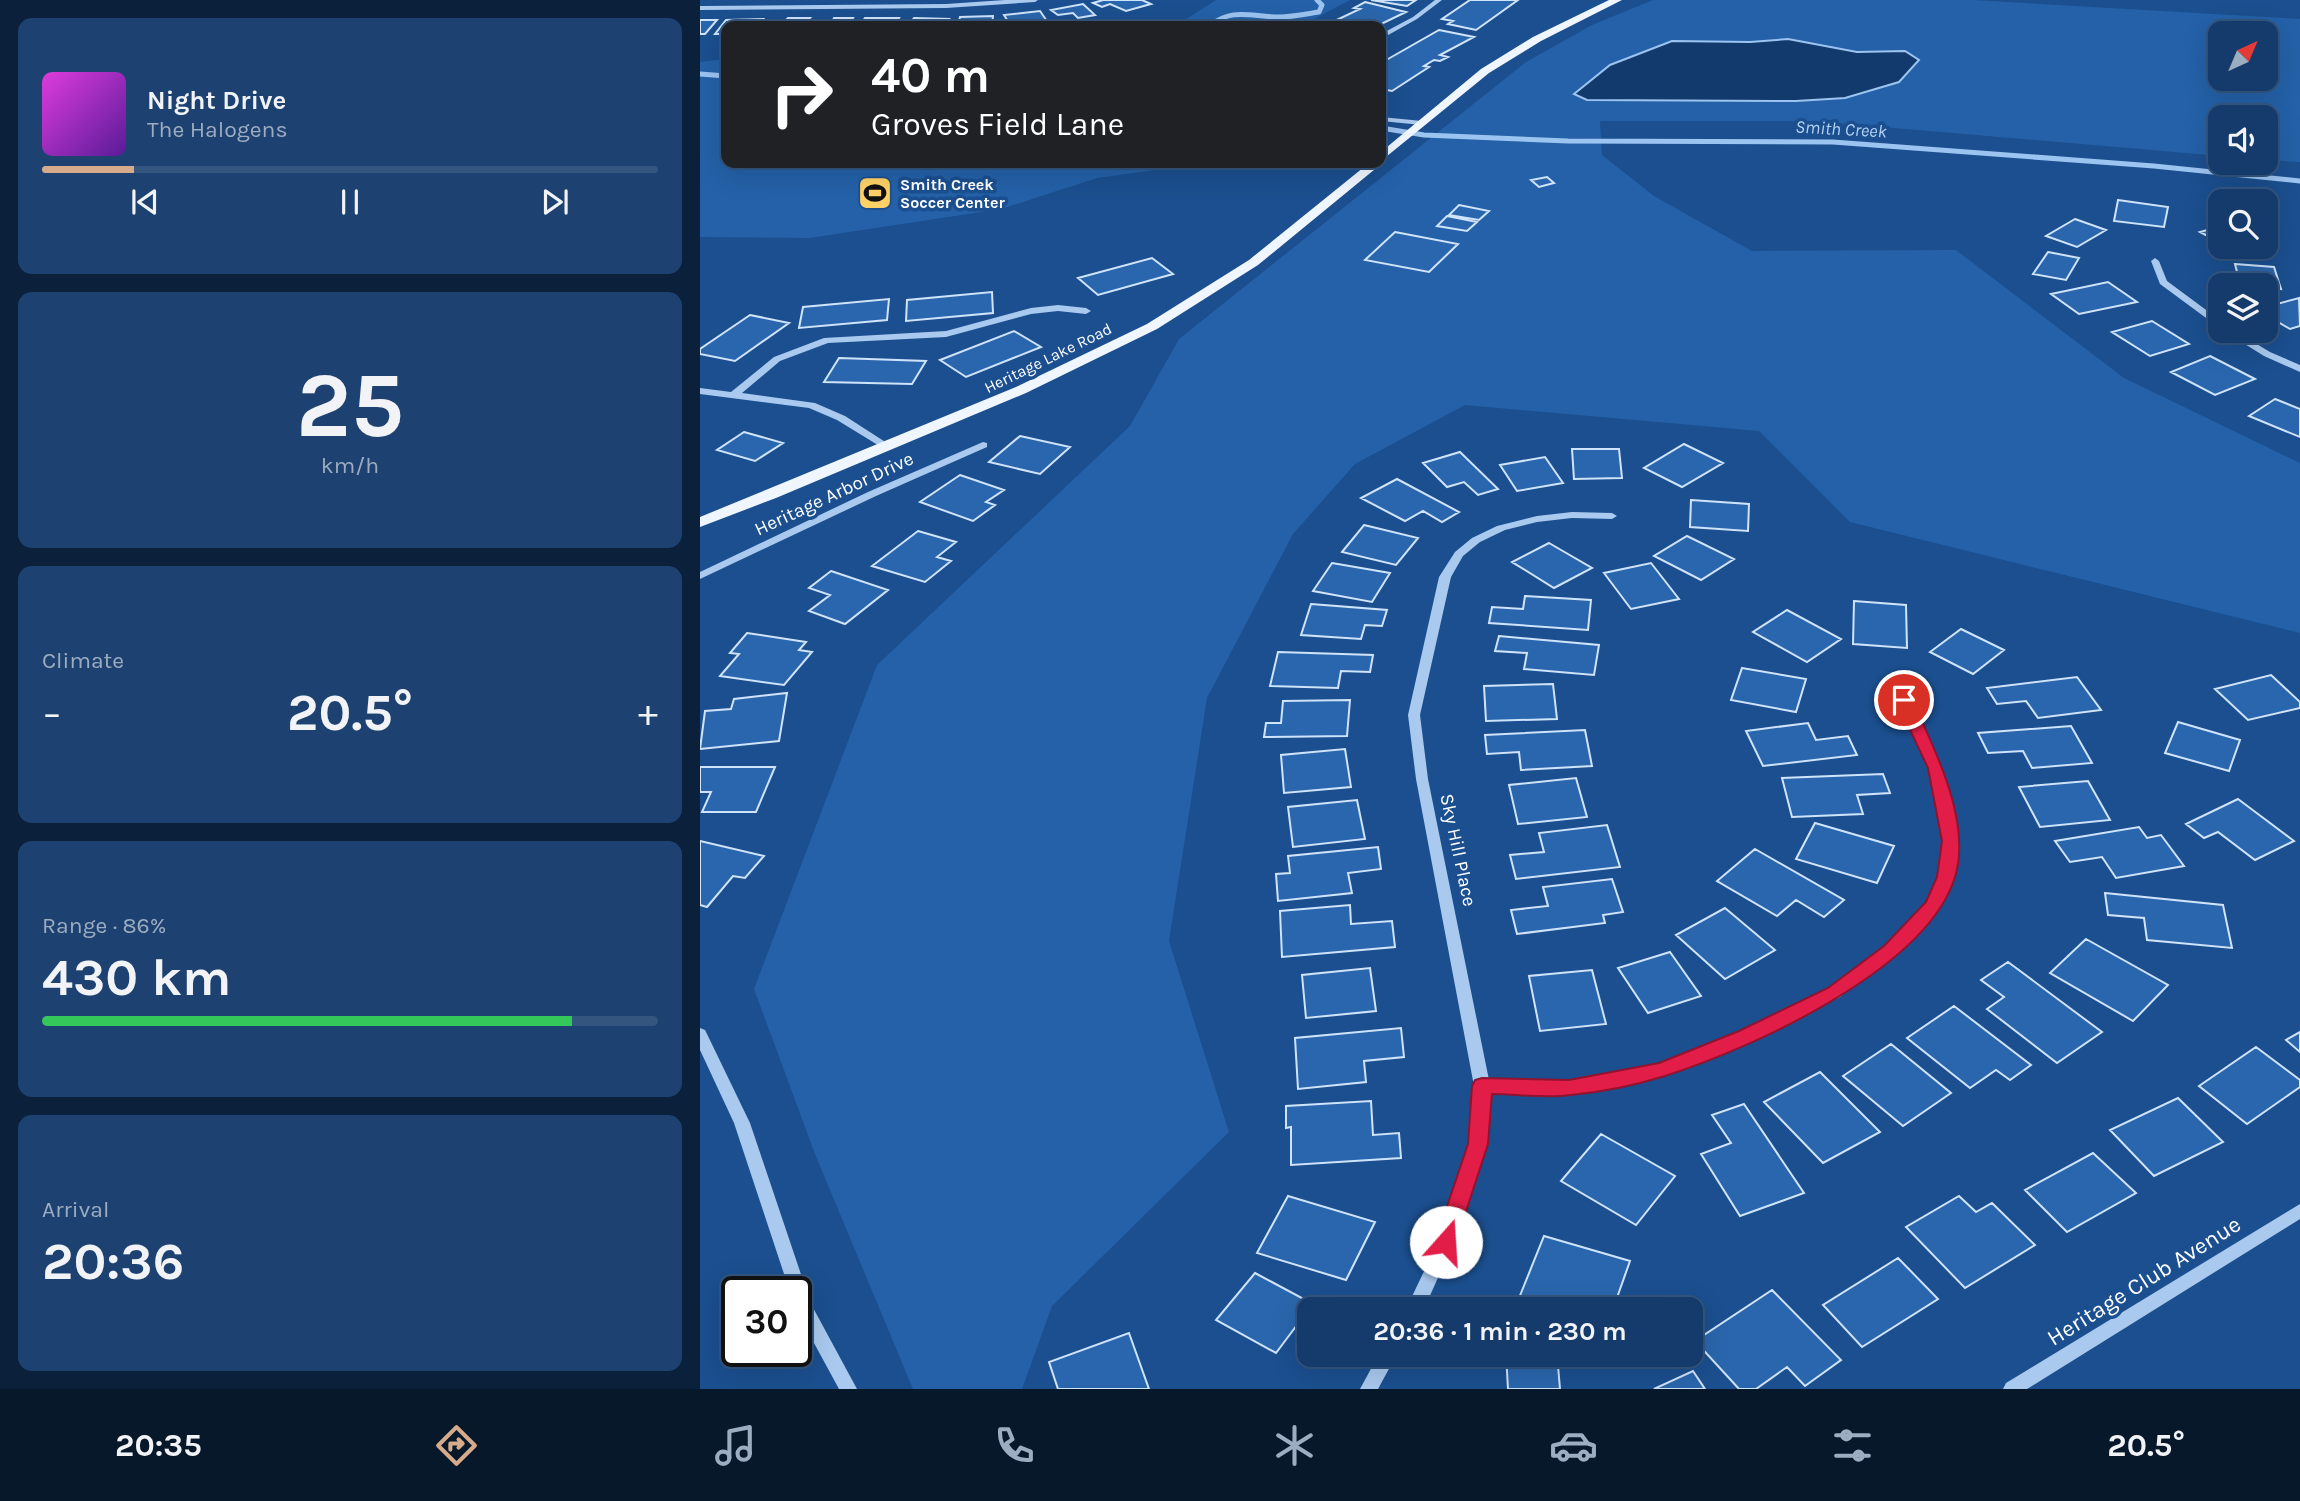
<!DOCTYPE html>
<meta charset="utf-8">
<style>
body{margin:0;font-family:Karla,sans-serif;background:#1d4271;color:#f1f3f6;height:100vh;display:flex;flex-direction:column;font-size:26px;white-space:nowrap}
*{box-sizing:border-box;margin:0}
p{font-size:23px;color:#9dadc1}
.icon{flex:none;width:38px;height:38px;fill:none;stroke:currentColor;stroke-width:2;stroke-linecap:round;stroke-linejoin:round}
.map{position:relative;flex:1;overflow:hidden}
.side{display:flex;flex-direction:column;gap:18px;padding:18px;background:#0b203b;width:700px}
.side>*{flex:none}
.guide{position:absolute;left:21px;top:21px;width:665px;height:147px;border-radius:14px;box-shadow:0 7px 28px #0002,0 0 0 2px #33557e;background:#202124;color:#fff;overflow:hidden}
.needle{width:46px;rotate:44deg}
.tools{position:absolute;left:1508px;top:21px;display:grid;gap:14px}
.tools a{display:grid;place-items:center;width:70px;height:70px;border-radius:14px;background:#143b6b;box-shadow:0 7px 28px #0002,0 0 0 2px #33557e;font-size:35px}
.speed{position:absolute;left:21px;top:1276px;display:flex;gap:14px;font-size:35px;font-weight:700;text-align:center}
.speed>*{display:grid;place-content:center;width:91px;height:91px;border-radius:50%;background:#143b6b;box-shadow:0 7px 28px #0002,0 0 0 2px #33557e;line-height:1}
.speed .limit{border:4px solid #111;border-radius:10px;background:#fff;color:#111}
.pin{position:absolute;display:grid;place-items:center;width:60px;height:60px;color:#fff;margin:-30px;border:4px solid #fff;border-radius:50%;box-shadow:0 2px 7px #0007}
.me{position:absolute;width:77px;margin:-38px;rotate:19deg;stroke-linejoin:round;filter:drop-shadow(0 0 5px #0008)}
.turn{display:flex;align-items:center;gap:24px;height:147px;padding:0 35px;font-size:32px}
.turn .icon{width:91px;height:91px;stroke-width:2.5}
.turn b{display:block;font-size:49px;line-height:60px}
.big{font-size:52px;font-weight:700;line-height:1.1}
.side .card{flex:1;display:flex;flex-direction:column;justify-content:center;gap:10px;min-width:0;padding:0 24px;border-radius:14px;background:#1d4271}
.side .dial{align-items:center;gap:0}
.dial b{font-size:91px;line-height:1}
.song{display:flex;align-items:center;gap:21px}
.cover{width:84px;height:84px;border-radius:10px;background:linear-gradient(135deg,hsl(300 70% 55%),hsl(270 70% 35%))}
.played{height:7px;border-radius:4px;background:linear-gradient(90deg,#d6ab8b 15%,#33557e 15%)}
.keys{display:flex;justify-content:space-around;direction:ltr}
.heat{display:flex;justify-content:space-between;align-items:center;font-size:38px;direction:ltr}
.charge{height:10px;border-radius:5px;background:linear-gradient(90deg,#34c759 86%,#33557e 0)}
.trip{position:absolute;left:597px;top:1297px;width:406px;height:70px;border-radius:14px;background:#143b6b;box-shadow:0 7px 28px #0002,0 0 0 2px #33557e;font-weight:700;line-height:70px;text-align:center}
.dock{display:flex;height:112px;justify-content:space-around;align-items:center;background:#08182b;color:#9dadc1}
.dock .icon{width:49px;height:49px}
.dock .selected{color:#d6ab8b}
.dock b{font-size:32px;color:#f1f3f6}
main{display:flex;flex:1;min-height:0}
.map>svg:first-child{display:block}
</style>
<main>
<section class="side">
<div class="card">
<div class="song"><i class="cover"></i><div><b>Night Drive</b><p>The Halogens</p></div></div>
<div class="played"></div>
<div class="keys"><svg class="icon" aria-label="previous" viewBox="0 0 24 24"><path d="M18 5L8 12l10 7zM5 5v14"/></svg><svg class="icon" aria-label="pause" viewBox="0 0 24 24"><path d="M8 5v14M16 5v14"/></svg><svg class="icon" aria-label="next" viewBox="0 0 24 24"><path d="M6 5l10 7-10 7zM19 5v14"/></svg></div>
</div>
<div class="card dial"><b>25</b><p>km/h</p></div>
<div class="card"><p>Climate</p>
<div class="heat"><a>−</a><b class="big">20.5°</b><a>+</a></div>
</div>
<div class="card"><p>Range · 86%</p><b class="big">430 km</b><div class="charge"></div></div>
<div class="card"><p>Arrival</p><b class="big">20:36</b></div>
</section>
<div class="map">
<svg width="1600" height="1389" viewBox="0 0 1600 1389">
<rect width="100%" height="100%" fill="#1b4f8f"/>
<path fill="#2461a8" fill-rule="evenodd" d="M 516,0 L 650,0 L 601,26 L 475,26 Z
M 953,0 L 1274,0 L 1600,19 L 1600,162 L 1566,160 L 1566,117 L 1521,117 L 1521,156 L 1113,121 L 900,121 L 902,155 L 954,196 L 1052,251 L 1256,250 L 1424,378 L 1600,463 L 1600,633 L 1150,522 L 1059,431 L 765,405 L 655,464 L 593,534 L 507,698 L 469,941 L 529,1132 L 352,1306 L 322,1389 L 213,1389 L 115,1154 L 54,989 L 177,665 L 430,426 L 479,339 L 826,62 L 892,25 ZM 1521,33 L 1566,33 L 1566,79 L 1521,79 Z
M 26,59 L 26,163 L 506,163 L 397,178 L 301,209 L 110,238 L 0,237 L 0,62 Z"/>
<path fill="#123a6d" stroke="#9cc4f0" stroke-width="2" d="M 1088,39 L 1157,52 L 1205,51 L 1219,60 L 1199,82 L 1145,98 L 1096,101 L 887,100 L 874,94 L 910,65 L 972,41 L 1050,42 Z"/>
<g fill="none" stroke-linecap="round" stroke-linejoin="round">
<path stroke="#9cc4f0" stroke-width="5" d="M 509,26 C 533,7 551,17 579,17 C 592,17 606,14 619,12 L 622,5 L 617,0
M 0,74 L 26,76
M 681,128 L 724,135 L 868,141 L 1133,142 L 1454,166 L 1600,181"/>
</g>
<path fill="#2a66ad" stroke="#cfe3fa" stroke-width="2" d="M 403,0 L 442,0 L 451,4 L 426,11 L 410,4 L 402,7 L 393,3 Z
M 671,0 L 716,0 L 707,6 Z
M 770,0 L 818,0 L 776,30 L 748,24 L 753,21 L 742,19 Z
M 665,2 L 706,12 L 677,26 L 624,26 L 660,9 L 654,8 Z
M 383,4 L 395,15 L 378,18 L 373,13 L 358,15 L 351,10 Z
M 340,11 L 349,24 L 311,26 L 304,15 Z
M 293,16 L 292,26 L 258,25 L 260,17 Z
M 88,18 L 110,18 L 103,26 L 66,26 L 70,22 L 84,22 Z
M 134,18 L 153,18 L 148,26 L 114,26 L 118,20 L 133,20 Z
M 165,18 L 199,18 L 194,26 L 159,26 Z
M 214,18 L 249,19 L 244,26 L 208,26 Z
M 63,19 L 57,26 L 26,26 L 26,34 L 15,34 L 26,20 Z
M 0,20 L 17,20 L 5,34 L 0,34 Z
M 739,30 L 774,37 L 740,55 L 748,57 L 740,61 L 734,60 L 724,66 L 729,67 L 692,91 L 681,89 L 681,63 Z
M 847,177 L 854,183 L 839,187 L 831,180 Z
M 1418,200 L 1468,207 L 1464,227 L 1414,221 Z
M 759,205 L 789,211 L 779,220 L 749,215 Z
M 747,216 L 777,222 L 767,231 L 737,226 Z
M 1375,219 L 1406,230 L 1377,247 L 1346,236 Z
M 1521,226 L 1521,243 L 1500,232 Z
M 695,232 L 758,244 L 729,272 L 665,260 Z
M 1566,239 L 1577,245 L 1544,255 L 1528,247 L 1566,247 Z
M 1348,252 L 1379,258 L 1366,280 L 1333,274 Z
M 452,258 L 473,274 L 398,295 L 378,278 Z
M 1535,264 L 1574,267 L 1581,289 L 1556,285 L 1555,281 L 1539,280 Z
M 1408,282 L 1437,302 L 1379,314 L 1351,294 Z
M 292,292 L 293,313 L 206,321 L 207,300 Z
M 1599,298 L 1600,326 L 1590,329 L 1566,315 L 1566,307 Z
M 189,299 L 187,320 L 99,328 L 103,307 Z
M 50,315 L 89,323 L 35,361 L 0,354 L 0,349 Z
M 1452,321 L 1489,344 L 1450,356 L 1412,332 Z
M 314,331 L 341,347 L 266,377 L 240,360 Z
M 1510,356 L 1555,379 L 1515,395 L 1471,372 Z
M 139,358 L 226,361 L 212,384 L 124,382 Z
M 1575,399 L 1600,409 L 1600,437 L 1549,416 Z
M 44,432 L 83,443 L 55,461 L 17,450 Z
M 320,436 L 370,447 L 340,474 L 289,462 Z
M 984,444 L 1023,463 L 982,487 L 944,468 Z
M 872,449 L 919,449 L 922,478 L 874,479 Z
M 760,452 L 798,489 L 778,495 L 764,482 L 747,487 L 723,463 Z
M 845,457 L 863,483 L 817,491 L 800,465 Z
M 260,475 L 304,490 L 286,502 L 295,505 L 273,521 L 220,502 Z
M 697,479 L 759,512 L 742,522 L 723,511 L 705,521 L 661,498 Z
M 991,500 L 1049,504 L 1048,531 L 990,527 Z
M 664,525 L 718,538 L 696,565 L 642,552 Z
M 218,531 L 256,542 L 237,557 L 251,561 L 225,582 L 172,566 Z
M 987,536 L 1034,559 L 1001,580 L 954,556 Z
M 849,543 L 892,568 L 854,588 L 812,562 Z
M 632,563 L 690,573 L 672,602 L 613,591 Z
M 951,563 L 979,599 L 931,609 L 904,573 Z
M 131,571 L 188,590 L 145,624 L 109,611 L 130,595 L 109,588 Z
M 825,596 L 891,600 L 888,630 L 789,623 L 792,607 L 823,609 Z
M 1154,601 L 1206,605 L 1207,648 L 1153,644 Z
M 611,604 L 687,610 L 682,626 L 665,625 L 661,639 L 601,635 Z
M 1087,610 L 1141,639 L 1107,662 L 1053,632 Z
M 1261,629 L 1304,650 L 1273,674 L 1230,652 Z
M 47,633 L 106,642 L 99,650 L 112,652 L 84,685 L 20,676 L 39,654 L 30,653 Z
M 799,636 L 899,645 L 894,675 L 824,669 L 827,653 L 795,651 Z
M 578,652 L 673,655 L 670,672 L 641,671 L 638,688 L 570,686 Z
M 1042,668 L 1106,679 L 1096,712 L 1031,700 Z
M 1571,675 L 1600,702 L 1600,708 L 1548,720 L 1515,689 Z
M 1377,677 L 1401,710 L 1338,718 L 1326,701 L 1297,704 L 1287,688 Z
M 853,684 L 857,719 L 786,721 L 784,686 Z
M 87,693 L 79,741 L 0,749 L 5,711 L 31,709 L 34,699 Z
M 650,700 L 647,736 L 564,737 L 566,723 L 581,723 L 583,701 Z
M 1478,722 L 1540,740 L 1529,771 L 1465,753 Z
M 1108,723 L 1116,740 L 1148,736 L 1157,755 L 1063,766 L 1046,731 Z
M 1371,726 L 1392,763 L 1332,768 L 1323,751 L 1288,753 L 1278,733 Z
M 885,730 L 892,766 L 821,770 L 819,752 L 787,754 L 785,735 Z
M 645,749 L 651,787 L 584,793 L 581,755 Z
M 0,767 L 75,767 L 56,812 L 2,812 L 11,792 L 0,792 Z
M 1183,774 L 1190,793 L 1157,795 L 1163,814 L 1092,817 L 1082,778 Z
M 876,778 L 887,817 L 818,824 L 809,785 Z
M 1388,781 L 1410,820 L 1340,827 L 1319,787 Z
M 1538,799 L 1594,841 L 1555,860 L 1518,832 L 1504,838 L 1486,824 Z
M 657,800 L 665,839 L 593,847 L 588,807 Z
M 1115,823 L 1194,846 L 1177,883 L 1096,859 Z
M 907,825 L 920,867 L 816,879 L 810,855 L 844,852 L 839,833 Z
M 1439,827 L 1447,838 L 1461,835 L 1484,866 L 1416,878 L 1402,857 L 1370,862 L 1355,841 Z
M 0,841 L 64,856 L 45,878 L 33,876 L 7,907 L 0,905 Z
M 678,847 L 681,869 L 648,873 L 652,893 L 578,901 L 576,874 L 590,873 L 588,856 Z
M 1055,849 L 1144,900 L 1124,917 L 1096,900 L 1077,916 L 1017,881 Z
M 912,879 L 923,912 L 903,915 L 905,923 L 817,934 L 811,910 L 848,906 L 843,887 Z
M 1405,893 L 1523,905 L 1532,948 L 1447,940 L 1444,918 L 1408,915 Z
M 650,905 L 651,924 L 692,921 L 695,947 L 582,957 L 580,911 Z
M 1025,908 L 1075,950 L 1025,979 L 976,935 Z
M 1386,939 L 1468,985 L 1433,1021 L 1350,973 Z
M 970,952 L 1001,996 L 948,1013 L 918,968 Z
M 1308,962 L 1402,1032 L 1357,1063 L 1287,1009 L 1304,997 L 1281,980 Z
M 670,968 L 676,1011 L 606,1018 L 602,975 Z
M 892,970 L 906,1024 L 840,1031 L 829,976 Z
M 1254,1006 L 1331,1065 L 1310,1080 L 1296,1070 L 1270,1088 L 1207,1038 Z
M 701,1028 L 704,1057 L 664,1061 L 666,1082 L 598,1089 L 595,1038 Z
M 1600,1032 L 1600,1052 L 1586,1040 Z
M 1191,1044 L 1251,1093 L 1203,1126 L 1143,1076 Z
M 1556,1047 L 1600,1080 L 1600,1087 L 1547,1124 L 1499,1086 Z
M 1120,1072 L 1180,1132 L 1123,1163 L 1064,1102 Z
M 1478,1098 L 1523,1142 L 1454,1176 L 1410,1130 Z
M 671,1101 L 673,1135 L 699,1133 L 701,1158 L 591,1165 L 591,1127 L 586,1128 L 586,1106 Z
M 1044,1104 L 1104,1193 L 1040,1216 L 1001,1154 L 1031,1143 L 1012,1115 Z
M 901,1134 L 975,1176 L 936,1225 L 861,1181 Z
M 1393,1153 L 1436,1193 L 1367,1232 L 1325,1190 Z
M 588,1196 L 675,1222 L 646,1280 L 557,1253 Z
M 1259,1196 L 1276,1212 L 1292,1203 L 1335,1245 L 1265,1288 L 1206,1227 Z
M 844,1236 L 930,1261 L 913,1309 L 855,1309 L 819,1298 Z
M 1198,1258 L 1238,1299 L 1162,1347 L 1123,1305 Z
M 555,1273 L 615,1305 L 609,1309 L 576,1353 L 516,1320 Z
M 1072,1290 L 1141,1360 L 1105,1386 L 1087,1367 L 1056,1389 L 1039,1389 L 995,1341 Z
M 429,1333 L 449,1389 L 358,1389 L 349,1362 Z
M 806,1354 L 857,1354 L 860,1389 L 808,1389 Z
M 993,1371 L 1005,1389 L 954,1389 Z"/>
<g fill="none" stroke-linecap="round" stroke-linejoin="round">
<path fill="#a9c9ee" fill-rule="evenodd" d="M 305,0 L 338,0 L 335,2 L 246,8 L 0,10 L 0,6 L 246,4 Z
M 735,0 L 742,0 L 717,19 L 681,39 L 681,34 L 713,17 Z
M 681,117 L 722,121 L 726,123 L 722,125 L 681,121 Z
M 1455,258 L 1459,261 L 1467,281 L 1521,321 L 1521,329 L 1460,284 L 1451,261 Z
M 358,305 L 386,308 L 391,311 L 386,314 L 358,311 L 331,314 L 246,337 L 128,343 L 80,361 L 42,393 L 115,403 L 145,416 L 190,445 L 191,447 L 186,450 L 137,420 L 109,408 L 0,394 L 0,388 L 31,392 L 74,357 L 124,338 L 246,331 L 331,308 Z
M 1524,331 L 1535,331 L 1570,352 L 1600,365 L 1600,372 L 1564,356 Z
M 283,442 L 287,443 L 287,447 L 176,496 L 0,579 L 0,572 L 168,492 Z
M 872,512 L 912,513 L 917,516 L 912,519 L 872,518 L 837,522 L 805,530 L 780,542 L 763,556 L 751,577 L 720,715 L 728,779 L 789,1080 L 869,1082 L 959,1065 L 1041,1033 L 1130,989 L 1185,947 L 1227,902 L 1239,877 L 1244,841 L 1230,768 L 1198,700 L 1200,697 L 1208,697 L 1210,700 L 1242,768 L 1258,841 L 1253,877 L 1240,905 L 1195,955 L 1140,997 L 1051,1041 L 966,1074 L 869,1094 L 789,1092 L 786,1144 L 754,1242 L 724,1309 L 706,1309 L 738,1242 L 770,1144 L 774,1086 L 716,779 L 708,715 L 739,577 L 755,552 L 772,538 L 797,526 L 837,516 Z
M 0,1028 L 5,1030 L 7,1034 L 50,1123 L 111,1304 L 157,1389 L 139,1389 L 96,1310 L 96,1292 L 90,1292 L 34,1123 L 0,1050 Z
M 1600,1204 L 1600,1219 L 1327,1389 L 1303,1389 L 1306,1383 Z
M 679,1354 L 697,1354 L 678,1389 L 660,1389 Z"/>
<path fill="#f0f6ff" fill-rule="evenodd" d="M 909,0 L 922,0 L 841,41 L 789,73 L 681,161 L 681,152 L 781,69 L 833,37 Z
M 681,162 L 682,163 L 680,165 L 558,265 L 457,329 L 326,393 L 76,498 L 0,527 L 0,517 L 316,387 L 447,324 L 549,260 L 669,163 Z"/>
</g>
<path fill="#e11d48" stroke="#92132f" stroke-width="2" d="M 1204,695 L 1212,700 C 1235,749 1272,823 1255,877 C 1227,969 1051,1049 965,1076 C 936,1085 902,1092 871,1095 C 846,1099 817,1094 792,1094 L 788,1144 L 756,1242 L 753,1248 L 746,1251 L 738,1248 L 735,1242 L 768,1144 L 772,1086 L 775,1080 L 782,1078 L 869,1080 L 959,1063 L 1039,1031 L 1128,988 L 1184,946 L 1226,902 L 1237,877 L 1242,841 L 1228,768 L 1196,700 Z"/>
<defs>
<g id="stadium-square" transform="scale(1.75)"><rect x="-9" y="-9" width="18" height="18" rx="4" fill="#ffd166" stroke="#1b4f8f"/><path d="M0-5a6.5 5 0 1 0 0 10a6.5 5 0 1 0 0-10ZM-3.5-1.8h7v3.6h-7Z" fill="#111"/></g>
</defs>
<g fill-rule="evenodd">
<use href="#stadium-square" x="175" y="193"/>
</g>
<g text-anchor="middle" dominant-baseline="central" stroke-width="7" stroke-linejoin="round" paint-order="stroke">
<g font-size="16" font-weight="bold" fill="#fff" stroke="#1b4f8f" text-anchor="start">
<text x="200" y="184">Smith Creek<tspan x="200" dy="18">Soccer Center</tspan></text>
</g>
<g font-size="16" fill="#fff" stroke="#1b4f8f">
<text transform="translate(348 358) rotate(-26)">Heritage Lake Road</text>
</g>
<g font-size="18" font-style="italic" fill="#b5d3f5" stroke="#1b4f8f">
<text transform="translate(1141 129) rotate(3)">Smith Creek</text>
</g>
<g font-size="19" fill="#fff" stroke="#1b4f8f">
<text transform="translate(134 494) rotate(-25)">Heritage Arbor Drive</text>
<text transform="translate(758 850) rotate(78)">Sky Hill Place</text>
</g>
<g font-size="23" fill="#fff" stroke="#1b4f8f">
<text transform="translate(1444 1281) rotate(-32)">Heritage Club Avenue</text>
</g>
</g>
</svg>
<div class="tools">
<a><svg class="needle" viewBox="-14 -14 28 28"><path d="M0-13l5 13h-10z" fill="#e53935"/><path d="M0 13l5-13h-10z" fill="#9dadc1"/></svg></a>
<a><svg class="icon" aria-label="sound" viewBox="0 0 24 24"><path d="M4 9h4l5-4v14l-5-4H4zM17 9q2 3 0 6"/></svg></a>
<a><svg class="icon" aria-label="search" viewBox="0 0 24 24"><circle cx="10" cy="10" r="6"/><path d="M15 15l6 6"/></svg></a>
<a><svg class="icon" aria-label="layers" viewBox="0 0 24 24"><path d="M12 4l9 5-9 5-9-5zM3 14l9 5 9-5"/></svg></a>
</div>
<div class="speed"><div class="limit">30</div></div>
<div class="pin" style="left:1204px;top:700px;background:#d93025"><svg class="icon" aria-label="arrive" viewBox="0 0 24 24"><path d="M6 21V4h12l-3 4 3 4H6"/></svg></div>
<svg class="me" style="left:746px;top:1242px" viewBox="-20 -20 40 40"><circle r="19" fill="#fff"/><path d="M0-13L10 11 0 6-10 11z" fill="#e11d48"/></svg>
<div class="trip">20:36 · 1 min · 230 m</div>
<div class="guide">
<div class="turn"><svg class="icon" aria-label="right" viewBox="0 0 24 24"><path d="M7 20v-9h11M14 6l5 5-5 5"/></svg><div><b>40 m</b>Groves Field Lane</div></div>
</div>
</div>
</main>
<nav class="dock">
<b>20:35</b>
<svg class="icon selected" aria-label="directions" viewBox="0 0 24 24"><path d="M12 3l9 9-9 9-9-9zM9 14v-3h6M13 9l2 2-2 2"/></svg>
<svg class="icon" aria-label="music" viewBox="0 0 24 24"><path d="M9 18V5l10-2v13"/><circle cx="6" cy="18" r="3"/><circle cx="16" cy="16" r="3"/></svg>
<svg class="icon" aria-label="phone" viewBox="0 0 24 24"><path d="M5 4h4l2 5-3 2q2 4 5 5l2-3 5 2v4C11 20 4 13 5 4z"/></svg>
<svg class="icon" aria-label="climate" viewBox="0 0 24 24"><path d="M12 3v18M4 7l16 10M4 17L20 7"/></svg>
<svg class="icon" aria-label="car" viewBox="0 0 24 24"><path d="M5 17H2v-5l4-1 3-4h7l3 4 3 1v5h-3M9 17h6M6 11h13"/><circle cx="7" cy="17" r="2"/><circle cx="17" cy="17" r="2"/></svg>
<svg class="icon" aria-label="filters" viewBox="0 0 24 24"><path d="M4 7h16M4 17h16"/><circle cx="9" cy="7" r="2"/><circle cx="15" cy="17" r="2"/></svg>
<b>20.5°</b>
</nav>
